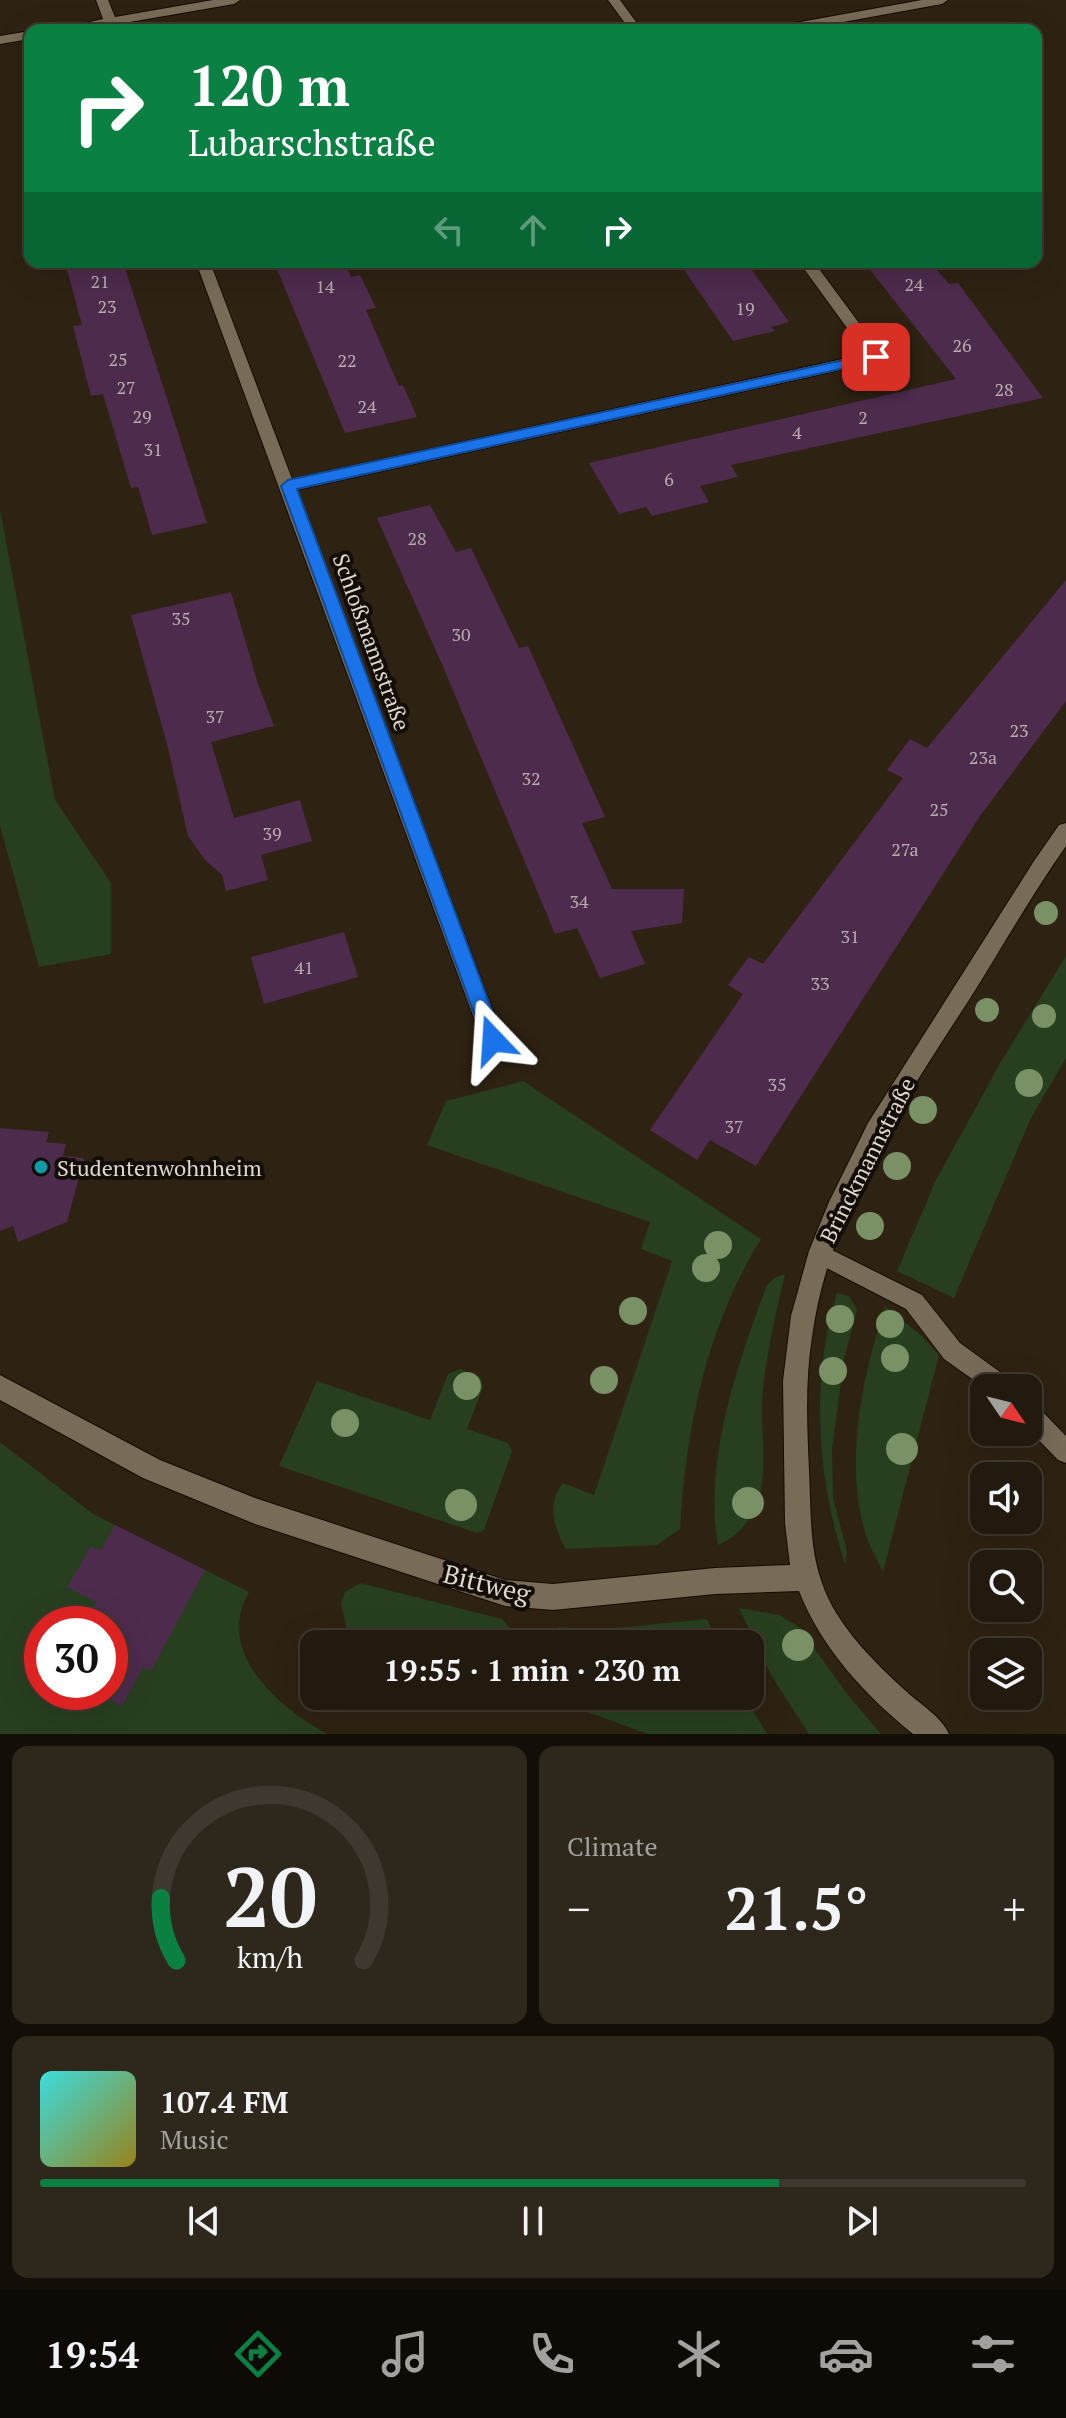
<!DOCTYPE html>
<meta charset="utf-8">
<style>
body{margin:0;font-family:"PT Serif",serif;background:#2e271c;color:#f1f3f6;height:100vh;display:flex;flex-direction:column;font-size:30px;white-space:nowrap}
*{box-sizing:border-box;margin:0}
p{font-size:26px;color:#a2a19e}
.icon{flex:none;width:44px;height:44px;fill:none;stroke:currentColor;stroke-width:2;stroke-linecap:round;stroke-linejoin:round}
.map{position:relative;height:1734px;overflow:hidden}
.side{display:flex;flex-direction:column;gap:12px;padding:12px;background:#130e08;flex:1}
.side>*{flex:none}
.banner{position:absolute;left:24px;top:24px;width:1018px;height:244px;border-radius:16px;box-shadow:0 8px 32px #0002,0 0 0 2px #3f382e;background:#0b8043;color:#fff;overflow:hidden}
.needle{width:52px;rotate:125deg}
.fabs{position:absolute;left:970px;top:1374px;display:grid;gap:16px}
.fabs a{display:grid;place-items:center;width:72px;height:72px;border-radius:16px;background:#221a0e;box-shadow:0 8px 32px #0002,0 0 0 2px #3f382e;font-size:40px}
.speed{position:absolute;left:24px;top:1606px;display:flex;gap:16px;font-size:40px;font-weight:700;text-align:center}
.speed>*{display:grid;place-content:center;width:104px;height:104px;border-radius:50%;background:#221a0e;box-shadow:0 8px 32px #0002,0 0 0 2px #3f382e;line-height:1}
.speed .limit{border:12px solid #d22;background:#fff;color:#111}
.pin{position:absolute;display:grid;place-items:center;width:68px;height:68px;color:#fff;margin:-34px;border-radius:16px;box-shadow:0 4px 12px #0006}
.me{position:absolute;width:88px;margin:-44px;rotate:340deg;stroke-linejoin:round;filter:drop-shadow(0 0 6px #0008)}
.turn{display:flex;align-items:center;gap:28px;height:168px;padding:0 32px;font-size:36px}
.turn .icon{width:104px;height:104px;stroke-width:2.5}
.turn b{display:block;font-size:56px;line-height:68px}
.lanes{display:flex;align-items:center;height:76px;padding:0 32px;background:#0003;justify-content:center;gap:40px;direction:ltr}
.lanes .off{opacity:.35}
.big{font-size:60px;font-weight:700;line-height:1.1}
.side .widget{flex:1;display:flex;flex-direction:column;justify-content:center;gap:12px;min-width:0;padding:0 28px;border-radius:16px;background:#2e271c}
.side .dial{align-items:center;gap:0}
.dial svg{height:208px;overflow:visible;fill:none;stroke:#3f382e;stroke-width:7;stroke-linecap:round;text-anchor:middle}
.dial text{fill:#f1f3f6;stroke:none}
.song{display:flex;align-items:center;gap:24px}
.cover{width:96px;height:96px;border-radius:12px;background:linear-gradient(135deg,hsl(180 70% 55%),hsl(50 70% 35%))}
.played{height:8px;border-radius:4px;background:linear-gradient(90deg,#0b8043 75%,#3f382e 75%)}
.keys{display:flex;justify-content:space-around;direction:ltr}
.heat{display:flex;justify-content:space-between;align-items:center;font-size:44px;direction:ltr}
.side .tiles{flex:1;display:grid;gap:12px;grid-template-columns:1fr 1fr}
.widget:last-child{grid-column:span 2}
.trip{position:absolute;left:300px;top:1630px;width:464px;height:80px;border-radius:16px;background:#221a0e;box-shadow:0 8px 32px #0002,0 0 0 2px #3f382e;font-weight:700;line-height:80px;text-align:center}
.tabs{display:flex;height:128px;justify-content:space-around;align-items:center;background:#0e0a06;color:#a2a19e}
.tabs .icon{width:56px;height:56px}
.tabs .selected{color:#0b8043}
.tabs b{font-size:36px;color:#f1f3f6}
.map>svg:first-child{display:block}
</style>
<div class="map">
<svg width="1066" height="1734" viewBox="0 0 1066 1734">
<rect width="100%" height="100%" fill="#2e2212"/>
<path fill="#273f1f" fill-rule="evenodd" d="M 0,510 L 55,800 L 111,883 L 111,954 L 39,967 L 0,826 Z
M 1066,956 L 1066,1058 L 1031,1118 L 954,1298 L 897,1271 L 936,1180 L 1002,1060 Z
M 523,1081 L 761,1239 C 707,1326 686,1427 680,1529 L 657,1545 L 566,1549 C 554,1529 546,1503 563,1483 L 594,1495 L 672,1261 L 641,1249 L 650,1222 L 427,1145 L 446,1101 Z
M 785,1274 C 775,1317 765,1359 762,1402 C 761,1434 768,1470 758,1501 C 751,1521 737,1537 718,1545 C 703,1463 738,1361 767,1285 L 776,1277 Z
M 837,1293 L 849,1296 L 857,1310 L 844,1359 L 832,1450 L 833,1498 L 847,1551 L 845,1564 C 817,1477 810,1382 837,1293 Z
M 885,1306 L 922,1336 L 939,1355 L 883,1572 C 877,1559 869,1546 865,1532 C 844,1460 863,1375 885,1306 Z
M 460,1369 L 480,1377 L 483,1387 L 467,1429 L 508,1443 L 512,1451 L 484,1530 L 477,1533 L 279,1466 L 317,1381 L 430,1420 L 448,1374 Z
M 0,1442 L 93,1514 L 249,1592 C 214,1652 278,1707 327,1734 L 0,1734 ZM 42,1624 L 110,1624 L 110,1692 L 42,1692 Z
M 360,1583 L 502,1619 L 513,1632 L 510,1644 L 350,1644 L 341,1603 L 345,1592 Z
M 739,1608 L 779,1615 L 798,1626 L 848,1695 L 881,1734 L 809,1734 L 771,1675 Z
M 707,1619 L 718,1644 L 550,1644 L 559,1627 L 595,1630 Z
M 553,1696 L 744,1696 L 767,1734 L 648,1734 L 562,1703 Z"/>
<path fill="#4d2b4d" d="M 65,262 L 123,262 L 207,523 L 152,535 L 138,487 L 131,488 L 103,394 L 91,396 L 73,326 L 82,325 Z
M 274,262 L 344,262 L 351,277 L 360,275 L 376,308 L 366,310 L 399,386 L 403,385 L 417,417 L 345,433 Z
M 687,262 L 746,262 L 789,322 L 771,327 L 775,331 L 733,341 L 684,270 L 691,268 Z
M 864,262 L 930,262 L 949,284 L 958,283 L 1043,398 L 731,465 L 738,477 L 700,486 L 709,502 L 652,516 L 646,507 L 619,514 L 589,463 L 956,379 Z
M 430,505 L 456,552 L 471,548 L 519,648 L 528,646 L 605,817 L 582,823 L 612,889 L 684,889 L 682,923 L 631,931 L 645,964 L 600,978 L 577,928 L 555,934 L 444,669 L 377,518 Z
M 1066,580 L 1066,701 L 980,816 L 756,1166 L 710,1140 L 697,1160 L 650,1130 L 743,994 L 728,985 L 749,957 L 763,964 L 903,778 L 887,770 L 910,739 L 927,748 Z
M 231,592 L 258,684 L 274,726 L 211,742 L 234,818 L 300,800 L 312,841 L 261,855 L 268,880 L 226,891 L 222,875 L 205,860 L 188,836 L 168,748 L 131,615 Z
M 344,932 L 358,977 L 264,1004 L 251,957 Z
M 0,1128 L 49,1132 L 46,1142 L 66,1144 L 63,1156 L 84,1158 L 67,1222 L 18,1242 L 13,1226 L 0,1231 Z
M 115,1525 L 205,1570 L 151,1671 L 143,1667 L 122,1706 L 95,1692 L 110,1692 L 110,1624 L 83,1624 L 96,1602 L 67,1587 L 91,1546 L 100,1551 Z"/>
<g fill="none" stroke-linecap="round" stroke-linejoin="round">
<g stroke="#160b00" stroke-width="2">
<path id="lane" d="M 820,1244 L 922,1295 L 960,1343 L 1011,1380 L 1014,1388 L 985,1388 L 944,1359 L 906,1309 L 813,1261 L 809,1254 L 813,1247 Z
M 1028,1402 L 1036,1405 L 1066,1436 L 1066,1463 L 1058,1460 L 1028,1429 Z"/>
</g>
<g stroke="#160b00" stroke-width="2">
<path id="street" d="M 96,0 L 108,0 L 115,17 L 213,0 L 240,0 L 234,4 L 118,24 L 120,30 L 108,30 L 106,26 L 55,30 L 103,19 Z
M 608,0 L 620,0 L 642,30 L 630,30 Z
M 922,0 L 948,0 L 942,4 L 799,30 L 772,30 L 778,26 Z
M 30,31 L 30,39 L 0,44 L 0,36 Z
M 196,262 L 210,262 L 292,479 L 866,354 L 799,262 L 814,262 L 884,357 L 876,362 L 296,490 L 504,1040 L 501,1047 L 493,1049 L 485,1047 L 482,1040 Z
M 1066,823 L 1066,846 C 1031,896 1001,949 969,1000 C 902,1103 829,1212 812,1337 C 805,1381 807,1425 809,1470 C 811,1508 809,1547 822,1583 C 836,1625 875,1663 907,1692 C 921,1705 941,1716 949,1734 L 913,1734 C 866,1696 821,1648 799,1591 L 715,1594 L 553,1610 L 505,1606 L 255,1524 L 143,1478 L 0,1400 L 0,1375 L 160,1460 L 255,1498 L 505,1580 L 553,1584 L 715,1568 L 790,1565 L 785,1523 L 783,1381 L 791,1316 L 809,1251 L 829,1202 L 868,1123 L 1034,861 L 1059,825 Z"/>
</g>
<use href="#lane" fill="#786b58" fill-rule="evenodd"/>
<use href="#street" fill="#786b58" fill-rule="evenodd"/>
</g>
<g fill="#7a9165">
<circle cx="1046" cy="913" r="12"/>
<circle cx="987" cy="1010" r="12"/>
<circle cx="1044" cy="1016" r="12"/>
<circle cx="1029" cy="1083" r="14"/>
<circle cx="923" cy="1110" r="14"/>
<circle cx="897" cy="1166" r="14"/>
<circle cx="870" cy="1226" r="14"/>
<circle cx="718" cy="1245" r="14"/>
<circle cx="706" cy="1268" r="14"/>
<circle cx="633" cy="1311" r="14"/>
<circle cx="840" cy="1319" r="14"/>
<circle cx="890" cy="1324" r="14"/>
<circle cx="895" cy="1358" r="14"/>
<circle cx="833" cy="1371" r="14"/>
<circle cx="604" cy="1380" r="14"/>
<circle cx="467" cy="1386" r="14"/>
<circle cx="345" cy="1423" r="14"/>
<circle cx="902" cy="1449" r="16"/>
<circle cx="748" cy="1503" r="16"/>
<circle cx="461" cy="1505" r="16"/>
<circle cx="798" cy="1645" r="16"/>
</g>
<path fill="#1a73e8" stroke="#114b97" stroke-width="2" d="M 876,353 L 881,354 L 881,360 L 297,489 L 503,1040 L 500,1046 L 493,1048 L 486,1046 L 281,486 L 288,480 Z"/>
<circle fill="#0f9aa8" stroke="#120d06" stroke-width="3" cx="41" cy="1167" r="8"/>
<g text-anchor="middle" dominant-baseline="central" stroke-width="8" stroke-linejoin="round" paint-order="stroke">
<g font-size="18" fill="#baacad">
<text x="100" y="281">21</text>
<text x="914" y="284">24</text>
<text x="325" y="286">14</text>
<text x="107" y="306">23</text>
<text x="745" y="308">19</text>
<text x="962" y="345">26</text>
<text x="118" y="359">25</text>
<text x="347" y="360">22</text>
<text x="126" y="387">27</text>
<text x="1004" y="389">28</text>
<text x="367" y="406">24</text>
<text x="142" y="416">29</text>
<text x="863" y="417">2</text>
<text x="797" y="432">4</text>
<text x="153" y="449">31</text>
<text x="669" y="479">6</text>
<text x="417" y="538">28</text>
<text x="181" y="618">35</text>
<text x="461" y="634">30</text>
<text x="215" y="716">37</text>
<text x="1019" y="730">23</text>
<text x="983" y="757">23a</text>
<text x="531" y="778">32</text>
<text x="939" y="809">25</text>
<text x="272" y="833">39</text>
<text x="905" y="849">27a</text>
<text x="579" y="901">34</text>
<text x="850" y="936">31</text>
<text x="304" y="967">41</text>
<text x="820" y="983">33</text>
<text x="777" y="1084">35</text>
<text x="734" y="1126">37</text>
</g>
<g font-size="22" fill="#dfd7cd" stroke="#120d06">
<text transform="translate(372 642) rotate(70)">Schloßmannstraße</text>
<text transform="translate(867 1160) rotate(-63)">Brinckmannstraße</text>
</g>
<g font-size="22" fill="#dfd7cd" stroke="#120d06" text-anchor="start">
<text x="57" y="1167">Studentenwohnheim</text>
</g>
<g font-size="26" fill="#dfd7cd" stroke="#120d06">
<text transform="translate(487 1583) rotate(14)">Bittweg</text>
</g>
</g>
</svg>
<div class="fabs">
<a><svg class="needle" viewBox="-14 -14 28 28"><path d="M0-13l5 13h-10z" fill="#e53935"/><path d="M0 13l5-13h-10z" fill="#a2a19e"/></svg></a>
<a><svg class="icon" aria-label="sound" viewBox="0 0 24 24"><path d="M4 9h4l5-4v14l-5-4H4zM17 9q2 3 0 6"/></svg></a>
<a><svg class="icon" aria-label="search" viewBox="0 0 24 24"><circle cx="10" cy="10" r="6"/><path d="M15 15l6 6"/></svg></a>
<a><svg class="icon" aria-label="layers" viewBox="0 0 24 24"><path d="M12 4l9 5-9 5-9-5zM3 14l9 5 9-5"/></svg></a>
</div>
<div class="speed"><div class="limit">30</div></div>
<div class="pin" style="left:876px;top:357px;background:#d93025"><svg class="icon" aria-label="arrive" viewBox="0 0 24 24"><path d="M6 21V4h12l-3 4 3 4H6"/></svg></div>
<svg class="me" style="left:493px;top:1040px" viewBox="-20 -20 40 40"><path d="M0-17L14 15 0 8-14 15z" fill="#1a73e8" stroke="#fff" stroke-width="4"/></svg>
<div class="trip">19:55 · 1 min · 230 m</div>
<div class="banner">
<div class="turn"><svg class="icon" aria-label="right" viewBox="0 0 24 24"><path d="M7 20v-9h11M14 6l5 5-5 5"/></svg><div><b>120 m</b>Lubarschstraße</div></div>
<div class="lanes"><svg class="icon off" aria-label="left" viewBox="0 0 24 24"><path d="M17 20v-9H6M10 6l-5 5 5 5"/></svg><svg class="icon off" aria-label="ahead" viewBox="0 0 24 24"><path d="M12 20V5M6 11l6-6 6 6"/></svg><svg class="icon" aria-label="right" viewBox="0 0 24 24"><path d="M7 20v-9h11M14 6l5 5-5 5"/></svg></div>
</div>
</div>
<section class="side">
<div class="tiles">
<div class="widget dial"><svg viewBox="0 0 100 80">
<path d="M14 69A42 42 0 1 1 86 69"/>
<path d="M14 69A42 42 0 0 1 8 45" stroke="#0b8043"/>
<text x="50" y="56" font-size="32" font-weight="700">20</text>
<text x="50" y="72" font-size="11">km/h</text>
</svg></div>
<div class="widget"><p>Climate</p>
<div class="heat"><a>−</a><b class="big">21.5°</b><a>+</a></div>
</div>
<div class="widget">
<div class="song"><i class="cover"></i><div><b>107.4 FM</b><p>Music</p></div></div>
<div class="played"></div>
<div class="keys"><svg class="icon" aria-label="previous" viewBox="0 0 24 24"><path d="M18 5L8 12l10 7zM5 5v14"/></svg><svg class="icon" aria-label="pause" viewBox="0 0 24 24"><path d="M8 5v14M16 5v14"/></svg><svg class="icon" aria-label="next" viewBox="0 0 24 24"><path d="M6 5l10 7-10 7zM19 5v14"/></svg></div>
</div>
</div>
</section>
<nav class="tabs">
<b>19:54</b>
<svg class="icon selected" aria-label="directions" viewBox="0 0 24 24"><path d="M12 3l9 9-9 9-9-9zM9 14v-3h6M13 9l2 2-2 2"/></svg>
<svg class="icon" aria-label="music" viewBox="0 0 24 24"><path d="M9 18V5l10-2v13"/><circle cx="6" cy="18" r="3"/><circle cx="16" cy="16" r="3"/></svg>
<svg class="icon" aria-label="phone" viewBox="0 0 24 24"><path d="M5 4h4l2 5-3 2q2 4 5 5l2-3 5 2v4C11 20 4 13 5 4z"/></svg>
<svg class="icon" aria-label="climate" viewBox="0 0 24 24"><path d="M12 3v18M4 7l16 10M4 17L20 7"/></svg>
<svg class="icon" aria-label="car" viewBox="0 0 24 24"><path d="M5 17H2v-5l4-1 3-4h7l3 4 3 1v5h-3M9 17h6M6 11h13"/><circle cx="7" cy="17" r="2"/><circle cx="17" cy="17" r="2"/></svg>
<svg class="icon" aria-label="filters" viewBox="0 0 24 24"><path d="M4 7h16M4 17h16"/><circle cx="9" cy="7" r="2"/><circle cx="15" cy="17" r="2"/></svg>
</nav>
